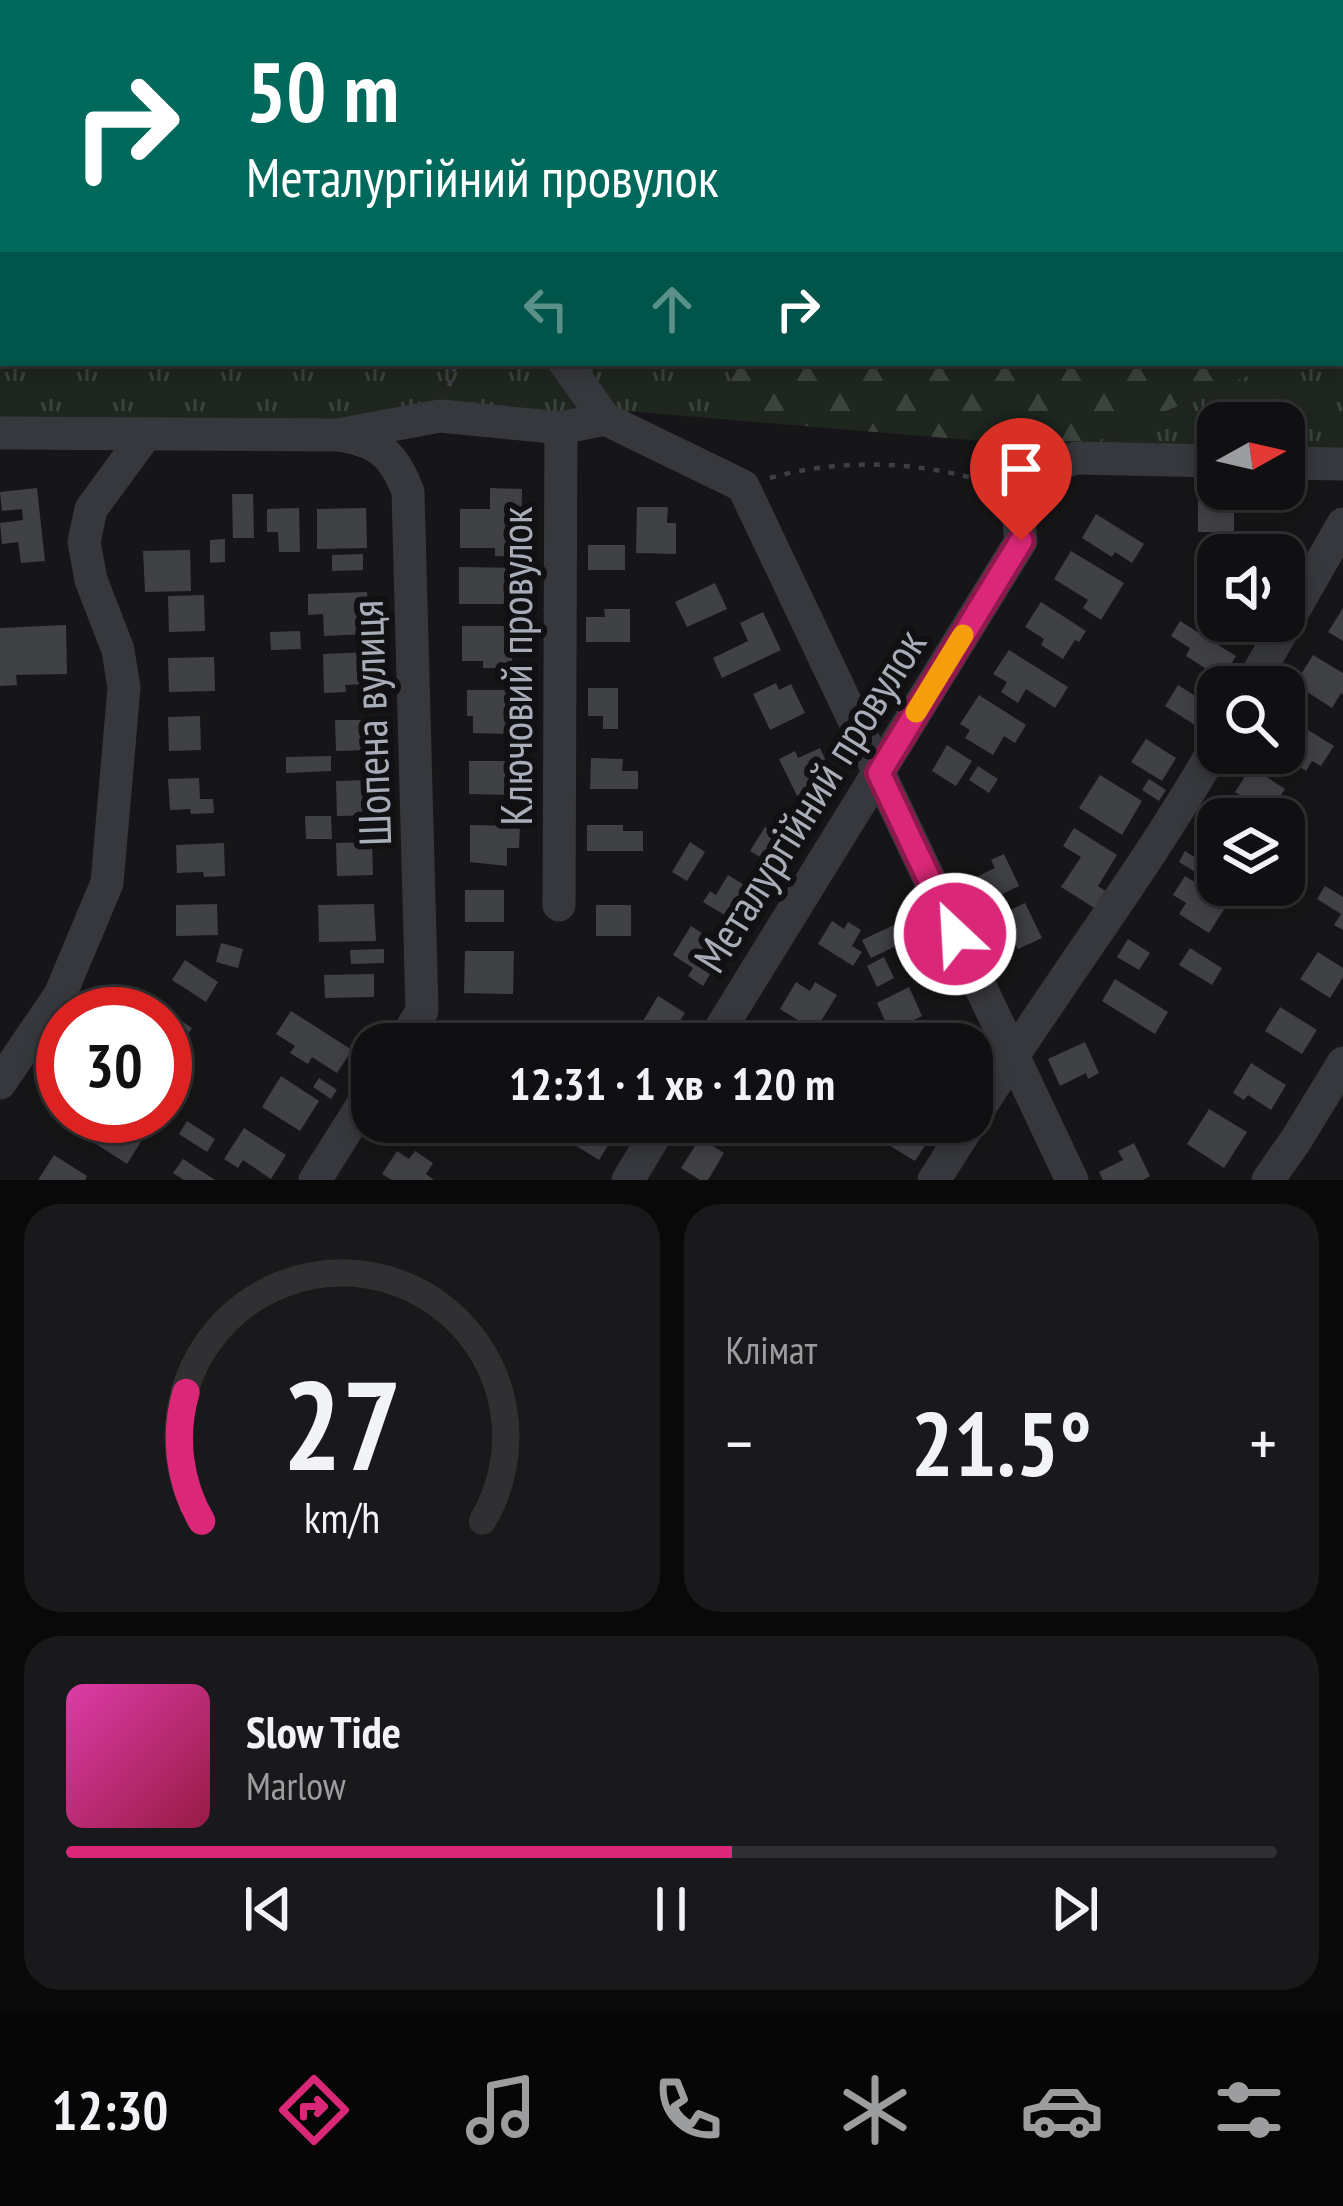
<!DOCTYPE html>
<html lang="uk">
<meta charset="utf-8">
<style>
body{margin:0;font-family:"PT Sans Narrow",sans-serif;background:#19191b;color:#f1f3f6;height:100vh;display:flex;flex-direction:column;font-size:45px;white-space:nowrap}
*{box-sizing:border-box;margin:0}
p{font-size:39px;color:#9c9d9f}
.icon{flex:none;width:66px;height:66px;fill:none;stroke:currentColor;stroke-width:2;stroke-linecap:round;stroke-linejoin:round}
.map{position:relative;height:1180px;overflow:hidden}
.drawer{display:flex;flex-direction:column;gap:24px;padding:24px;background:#09090a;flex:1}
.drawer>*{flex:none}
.top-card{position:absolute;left:0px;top:0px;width:1344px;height:366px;box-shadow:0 6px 18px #0003,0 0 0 3px #303032;background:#00695c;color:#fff;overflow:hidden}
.needle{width:78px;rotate:82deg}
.tools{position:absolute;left:1197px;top:402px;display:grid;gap:24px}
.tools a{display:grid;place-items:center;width:108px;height:108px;border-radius:24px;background:#101012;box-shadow:0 6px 18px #0003,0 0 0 3px #303032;font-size:60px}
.speed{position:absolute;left:36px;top:987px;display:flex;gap:24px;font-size:60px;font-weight:700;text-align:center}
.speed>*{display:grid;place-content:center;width:156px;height:156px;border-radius:50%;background:#101012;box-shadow:0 6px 18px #0003,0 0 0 3px #303032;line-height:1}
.speed .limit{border:18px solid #d22;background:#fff;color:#111}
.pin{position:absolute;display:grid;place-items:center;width:102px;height:102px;color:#fff;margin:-123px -51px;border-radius:50% 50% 50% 0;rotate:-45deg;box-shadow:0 0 12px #0007}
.pin .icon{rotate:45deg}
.me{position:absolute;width:132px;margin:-66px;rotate:335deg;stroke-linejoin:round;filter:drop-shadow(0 0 9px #0008)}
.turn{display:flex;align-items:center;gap:42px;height:252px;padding:0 48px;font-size:54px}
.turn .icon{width:156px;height:156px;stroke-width:2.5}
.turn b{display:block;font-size:84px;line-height:102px}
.lanes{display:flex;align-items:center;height:114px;padding:0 48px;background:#0003;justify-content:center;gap:60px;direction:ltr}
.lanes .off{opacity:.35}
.big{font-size:90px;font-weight:700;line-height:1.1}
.drawer .card{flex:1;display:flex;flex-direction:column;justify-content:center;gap:18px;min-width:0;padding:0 42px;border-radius:36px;background:#19191b}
.drawer .dial{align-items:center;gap:0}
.dial svg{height:312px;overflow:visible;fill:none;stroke:#303032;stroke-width:7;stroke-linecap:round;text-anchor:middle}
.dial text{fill:#f1f3f6;stroke:none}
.song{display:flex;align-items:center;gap:36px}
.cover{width:144px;height:144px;border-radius:18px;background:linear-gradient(135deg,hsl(320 70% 55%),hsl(340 70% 35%))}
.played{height:12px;border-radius:6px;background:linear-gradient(90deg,#db2777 55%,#303032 55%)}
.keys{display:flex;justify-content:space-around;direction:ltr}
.heat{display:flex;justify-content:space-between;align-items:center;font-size:66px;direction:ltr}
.drawer .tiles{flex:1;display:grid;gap:24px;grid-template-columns:1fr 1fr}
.card:last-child{grid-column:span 2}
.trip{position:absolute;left:351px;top:1023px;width:642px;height:120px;border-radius:36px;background:#101012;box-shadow:0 6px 18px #0003,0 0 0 3px #303032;font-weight:700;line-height:120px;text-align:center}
.tabs{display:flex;height:192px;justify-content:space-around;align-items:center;background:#060607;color:#9c9d9f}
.tabs .icon{width:84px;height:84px}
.tabs .current{color:#db2777}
.tabs b{font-size:54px;color:#f1f3f6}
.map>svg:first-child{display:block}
</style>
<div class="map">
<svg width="1343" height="1180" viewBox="0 0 1343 1180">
<defs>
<pattern id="industrial-grid" width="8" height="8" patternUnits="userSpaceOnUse" patternTransform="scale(3)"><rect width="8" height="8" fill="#222225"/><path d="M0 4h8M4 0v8" fill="none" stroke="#3f3f43"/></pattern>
<pattern id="grass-tufts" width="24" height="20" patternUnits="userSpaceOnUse" patternTransform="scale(3)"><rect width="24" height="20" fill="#1e261f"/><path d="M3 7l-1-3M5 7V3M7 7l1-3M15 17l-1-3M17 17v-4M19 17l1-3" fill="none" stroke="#3c433d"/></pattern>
<pattern id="forest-firs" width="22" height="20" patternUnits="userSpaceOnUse" patternTransform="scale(3)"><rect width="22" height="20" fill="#1e261f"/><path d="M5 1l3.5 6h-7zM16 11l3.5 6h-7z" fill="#3c433d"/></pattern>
</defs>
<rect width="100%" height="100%" fill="#161618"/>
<path fill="#222225" d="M 946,0 L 1343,0 L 1343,67 L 1341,67 L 1341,3 L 935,3 Z"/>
<path fill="url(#industrial-grid)" d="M 0,0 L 262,0 L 263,3 L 3,3 L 3,85 L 0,85 Z"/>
<path fill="url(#grass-tufts)" d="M 262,0 L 946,0 L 935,3 L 263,3 Z
M 0,217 L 3,217 L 3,363 L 730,363 L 732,420 L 603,409 L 337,426 L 0,424 Z
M 1343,335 L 1343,455 L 1284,454 L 1284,423 L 1218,423 L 1218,452 L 1078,449 L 1278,363 L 1341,363 Z"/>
<path fill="url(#forest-firs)" d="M 730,363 L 1278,363 L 1078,449 L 732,420 Z"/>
<path fill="#404145" d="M 37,488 L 45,561 L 21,563 L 18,542 L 2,544 L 0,523 L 23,520 L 22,509 L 2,511 L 0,492 Z
M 490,488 L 522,489 L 521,557 L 495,556 L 495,548 L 460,548 L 460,509 L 490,509 Z
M 232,494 L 253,494 L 254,538 L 233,538 Z
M 1198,498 L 1234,498 L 1234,532 L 1198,532 Z
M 637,507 L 668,507 L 667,523 L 676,523 L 676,554 L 636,553 Z
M 299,508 L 300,552 L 279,552 L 278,532 L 267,532 L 267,509 Z
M 366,508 L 367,548 L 317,549 L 317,509 Z
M 1096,514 L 1144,544 L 1132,563 L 1115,552 L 1112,557 L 1082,538 Z
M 225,539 L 225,562 L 210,563 L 210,540 Z
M 588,545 L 625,545 L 625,570 L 588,570 Z
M 190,550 L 191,591 L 145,592 L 143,551 Z
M 1071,551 L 1124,583 L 1101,620 L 1083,608 L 1088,600 L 1054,579 Z
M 363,554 L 363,570 L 332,571 L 332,555 Z
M 459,567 L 520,568 L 520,588 L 504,588 L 504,604 L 459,604 Z
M 715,583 L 727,609 L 687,627 L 675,602 Z
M 367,592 L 368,634 L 324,636 L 323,614 L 308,615 L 308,594 Z
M 204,595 L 205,631 L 169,632 L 168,596 Z
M 1041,602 L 1086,631 L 1079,642 L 1075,640 L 1063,659 L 1041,645 L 1044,639 L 1025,627 Z
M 1343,608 L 1343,641 L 1328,632 Z
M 604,609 L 630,609 L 630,642 L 586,642 L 586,617 L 605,617 Z
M 763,612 L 781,650 L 722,678 L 713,658 L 748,641 L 740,623 Z
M 1180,621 L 1236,656 L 1222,679 L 1186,656 L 1190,648 L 1171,636 Z
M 66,625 L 67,674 L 16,675 L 17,685 L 0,686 L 0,628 Z
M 462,626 L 512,626 L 512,668 L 483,668 L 483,661 L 462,661 Z
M 300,631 L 301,649 L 271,650 L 270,632 Z
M 1009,650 L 1068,687 L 1055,708 L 1026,689 L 1018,703 L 1001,692 L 1007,682 L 993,674 Z
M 367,652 L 367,684 L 345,685 L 346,692 L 324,693 L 323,654 Z
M 1313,655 L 1343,673 L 1343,695 L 1341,693 L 1332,708 L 1295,684 Z
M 214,657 L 215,691 L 169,692 L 168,658 Z
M 776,683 L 779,690 L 791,684 L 805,713 L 770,730 L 753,694 Z
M 1178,685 L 1208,704 L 1195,725 L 1165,706 Z
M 588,688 L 618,688 L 618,729 L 603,729 L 603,716 L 588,716 Z
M 467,690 L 512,690 L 511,734 L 473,733 L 473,716 L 467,716 Z
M 979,695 L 1026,725 L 1015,743 L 1004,736 L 993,755 L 965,738 L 970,730 L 960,724 Z
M 1284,715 L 1334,746 L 1321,766 L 1312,761 L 1306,771 L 1277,753 L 1284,753 Z
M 200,716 L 201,750 L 169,751 L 168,717 Z
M 335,720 L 368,720 L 369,750 L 336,751 Z
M 1146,739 L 1176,758 L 1162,781 L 1131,762 Z
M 947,745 L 972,761 L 956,786 L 932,771 Z
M 820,748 L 834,779 L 797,796 L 779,759 L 795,751 L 798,758 Z
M 1247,753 L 1270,753 L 1277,757 L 1270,768 Z
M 331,756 L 331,771 L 286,773 L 286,757 Z
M 591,758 L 623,759 L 622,771 L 638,771 L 638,789 L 590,789 Z
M 469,761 L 513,761 L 513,795 L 469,794 Z
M 978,766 L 998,779 L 989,793 L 969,780 Z
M 1251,767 L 1285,789 L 1270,813 L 1235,792 Z
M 1100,775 L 1142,801 L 1122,835 L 1079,808 Z
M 199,778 L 200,799 L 213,799 L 214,813 L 191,814 L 190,809 L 170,810 L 168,779 Z
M 1149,779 L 1166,790 L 1159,801 L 1142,790 Z
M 374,780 L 375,815 L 337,816 L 336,781 Z
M 305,816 L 331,816 L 332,839 L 306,839 Z
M 470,825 L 520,826 L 519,848 L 507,848 L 507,866 L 470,862 Z
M 587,825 L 623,825 L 623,831 L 643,831 L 643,851 L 587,851 Z
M 765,827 L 796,846 L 782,870 L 750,851 Z
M 1074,828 L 1117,855 L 1098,886 L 1110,894 L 1099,911 L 1061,887 L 1081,857 L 1063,846 Z
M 372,842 L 373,875 L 337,876 L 336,843 Z
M 690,842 L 705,852 L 687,881 L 672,872 Z
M 224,843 L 225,876 L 204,877 L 203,872 L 177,873 L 176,845 Z
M 1185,851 L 1216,871 L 1210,881 L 1179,862 Z
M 1004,854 L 1019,886 L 977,906 L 966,882 L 995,868 L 991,860 Z
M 728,875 L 762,896 L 743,926 L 703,902 L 710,891 L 716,895 Z
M 1185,876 L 1228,903 L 1209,933 L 1179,914 L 1186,903 L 1173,895 Z
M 1325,886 L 1343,897 L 1343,930 L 1334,925 L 1341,914 L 1317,899 Z
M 465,890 L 504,890 L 504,922 L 465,922 Z
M 1025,903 L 1042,938 L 1018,949 L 1013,941 L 996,949 L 983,923 Z
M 217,904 L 218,935 L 176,936 L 176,905 Z
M 374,904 L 376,941 L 319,942 L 318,905 Z
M 596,905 L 631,905 L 631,936 L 596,936 Z
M 911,917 L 919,935 L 871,958 L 862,940 Z
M 832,921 L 844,929 L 848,922 L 861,930 L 852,946 L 862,952 L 853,966 L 818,944 Z
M 691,926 L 726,948 L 703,986 L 688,976 L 693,968 L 673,955 Z
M 1128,939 L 1150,953 L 1139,970 L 1117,957 Z
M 221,943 L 243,949 L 238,968 L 216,962 Z
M 1190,948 L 1222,968 L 1212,985 L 1179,965 Z
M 384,949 L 384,963 L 351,964 L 350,950 Z
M 465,951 L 514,951 L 513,994 L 464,993 Z
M 1318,952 L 1343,968 L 1343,977 L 1330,998 L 1300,979 Z
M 884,957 L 894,978 L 877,987 L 867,966 Z
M 185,960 L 218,982 L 206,1002 L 172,980 Z
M 374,974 L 374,997 L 325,998 L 324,975 Z
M 1115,979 L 1168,1012 L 1155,1034 L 1102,1001 Z
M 796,982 L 810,991 L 815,982 L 837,995 L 815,1031 L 780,1009 Z
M 909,987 L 922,1016 L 890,1032 L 877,1003 Z
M 658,996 L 685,1013 L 669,1038 L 643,1021 Z
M 149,1000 L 192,1028 L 165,1071 L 165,1014 L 139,1014 Z
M 1280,1007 L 1317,1030 L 1302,1054 L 1265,1031 Z
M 291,1011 L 352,1050 L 337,1073 L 312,1057 L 308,1064 L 290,1053 L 295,1046 L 276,1034 Z
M 775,1032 L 794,1044 L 756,1044 L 761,1037 L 769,1042 Z
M 1085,1042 L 1099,1073 L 1088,1079 L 1086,1073 L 1060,1086 L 1048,1059 Z
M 1251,1063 L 1286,1085 L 1271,1110 L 1248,1095 L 1244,1100 L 1233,1093 Z
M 281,1076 L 319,1101 L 300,1131 L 262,1107 Z
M 319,1078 L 337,1090 L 331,1099 L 313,1087 Z
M 1209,1109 L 1247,1132 L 1224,1168 L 1187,1144 Z
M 74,1116 L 104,1116 L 142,1140 L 127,1164 L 68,1126 Z
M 187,1121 L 215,1139 L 207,1152 L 179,1134 Z
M 420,1122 L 472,1122 L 457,1146 Z
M 553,1122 L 633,1122 L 624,1135 L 617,1131 L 599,1160 L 549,1129 Z
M 724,1122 L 750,1122 L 743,1134 Z
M 886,1122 L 911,1122 L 932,1135 L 915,1161 L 887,1144 L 893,1135 L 882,1129 Z
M 244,1128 L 286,1155 L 271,1179 L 243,1160 L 238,1168 L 224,1159 Z
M 700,1138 L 724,1153 L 708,1180 L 700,1180 L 681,1168 Z
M 1134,1143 L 1150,1176 L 1143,1180 L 1103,1180 L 1099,1172 L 1123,1160 L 1118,1151 Z
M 397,1151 L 409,1159 L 415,1151 L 433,1163 L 426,1174 L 434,1180 L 392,1180 L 382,1174 Z
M 54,1155 L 87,1176 L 85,1180 L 38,1180 Z
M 183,1159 L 215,1180 L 184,1180 L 173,1173 Z"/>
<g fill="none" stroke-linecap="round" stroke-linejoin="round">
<path stroke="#3d3f44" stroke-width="4.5" stroke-dasharray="6 9" stroke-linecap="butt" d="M 449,386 L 456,363
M 770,478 C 844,457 928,461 1001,487"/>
<path stroke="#37383d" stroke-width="33" d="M 504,3 L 505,0
M 565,363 L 605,419 L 743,486 L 1072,1180
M 0,433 L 338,435 L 440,416 L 561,428 L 605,419
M 338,435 C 378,441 394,454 408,492 L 422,1011 L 402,1044
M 1284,463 L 1343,464
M 1250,687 L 1343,524
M 559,905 L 561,428
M 711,1044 L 1021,541 C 1014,494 1031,469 1077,458 L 1218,461
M 0,1083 L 60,995 L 107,883 L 124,688 L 118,650 L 91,580 L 84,542 L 91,509 L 146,434
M 972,1120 C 1051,992 1144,873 1218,743
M 315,1180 L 372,1090
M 628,1180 L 663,1122
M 934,1180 L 971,1122
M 1268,1180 L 1296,1140 L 1343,1063"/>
<g stroke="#4a4c52" stroke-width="12">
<path id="rail" d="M 1170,3 L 1182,0
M 1223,3 L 1231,0
M 0,141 L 3,141"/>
</g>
<use href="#rail" stroke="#111113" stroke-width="8" stroke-dasharray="22" stroke-linecap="butt"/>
</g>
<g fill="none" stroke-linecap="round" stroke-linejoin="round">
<g stroke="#8e194d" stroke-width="30">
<path id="route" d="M 955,934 L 879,773 L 1021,541"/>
</g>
<use href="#route" stroke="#db2777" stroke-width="21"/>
<path stroke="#f59e0b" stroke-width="21" d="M 916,712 L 963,635"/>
</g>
<g text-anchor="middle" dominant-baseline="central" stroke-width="12" stroke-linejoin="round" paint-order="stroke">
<g font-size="45" fill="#a8adb8" stroke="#111113">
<text transform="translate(515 666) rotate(-90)">Ключовий провулок</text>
<text transform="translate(370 723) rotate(-92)">Шопена вулиця</text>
<text transform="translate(809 800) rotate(-58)">Металургійний провулок</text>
</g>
</g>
</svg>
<div class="tools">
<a><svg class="needle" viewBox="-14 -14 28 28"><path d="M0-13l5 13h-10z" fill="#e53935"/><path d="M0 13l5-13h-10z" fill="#9c9d9f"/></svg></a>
<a><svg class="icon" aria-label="sound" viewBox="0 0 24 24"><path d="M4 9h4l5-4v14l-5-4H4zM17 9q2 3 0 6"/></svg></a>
<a><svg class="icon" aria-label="search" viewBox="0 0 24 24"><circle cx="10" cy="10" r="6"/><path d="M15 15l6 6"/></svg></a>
<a><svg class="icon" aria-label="layers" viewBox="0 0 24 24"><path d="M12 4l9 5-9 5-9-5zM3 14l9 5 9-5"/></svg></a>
</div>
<div class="speed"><div class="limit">30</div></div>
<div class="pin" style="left:1021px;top:541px;background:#d93025"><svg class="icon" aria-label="arrive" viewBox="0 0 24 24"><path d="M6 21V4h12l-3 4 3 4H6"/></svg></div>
<svg class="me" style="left:955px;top:934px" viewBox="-20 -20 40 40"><circle r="17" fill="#db2777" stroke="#fff" stroke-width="3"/><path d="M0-11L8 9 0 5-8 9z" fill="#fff"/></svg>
<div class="trip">12:31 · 1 хв · 120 m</div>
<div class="top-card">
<div class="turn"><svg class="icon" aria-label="right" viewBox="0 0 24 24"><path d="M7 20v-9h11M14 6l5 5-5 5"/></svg><div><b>50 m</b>Металургійний провулок</div></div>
<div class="lanes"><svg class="icon off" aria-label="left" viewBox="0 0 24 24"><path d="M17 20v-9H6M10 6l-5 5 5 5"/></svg><svg class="icon off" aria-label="ahead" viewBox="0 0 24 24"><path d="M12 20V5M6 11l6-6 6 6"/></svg><svg class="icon" aria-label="right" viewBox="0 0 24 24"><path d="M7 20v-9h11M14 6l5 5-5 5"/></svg></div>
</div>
</div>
<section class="drawer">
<div class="tiles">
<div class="card dial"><svg viewBox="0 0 100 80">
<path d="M14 69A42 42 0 1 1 86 69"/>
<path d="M14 69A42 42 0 0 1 10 36" stroke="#db2777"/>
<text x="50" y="56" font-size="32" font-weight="700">27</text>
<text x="50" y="72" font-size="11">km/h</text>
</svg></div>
<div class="card"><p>Клімат</p>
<div class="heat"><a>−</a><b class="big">21.5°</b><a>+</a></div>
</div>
<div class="card">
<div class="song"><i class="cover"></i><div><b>Slow Tide</b><p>Marlow</p></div></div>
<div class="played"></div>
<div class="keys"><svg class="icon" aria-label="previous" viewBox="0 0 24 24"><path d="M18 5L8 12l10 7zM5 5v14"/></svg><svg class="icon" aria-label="pause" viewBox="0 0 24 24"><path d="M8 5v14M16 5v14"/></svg><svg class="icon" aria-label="next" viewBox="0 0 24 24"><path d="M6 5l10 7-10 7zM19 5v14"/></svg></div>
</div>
</div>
</section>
<nav class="tabs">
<b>12:30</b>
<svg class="icon current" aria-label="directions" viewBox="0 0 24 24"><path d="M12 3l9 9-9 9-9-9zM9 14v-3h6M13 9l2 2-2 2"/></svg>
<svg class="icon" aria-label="music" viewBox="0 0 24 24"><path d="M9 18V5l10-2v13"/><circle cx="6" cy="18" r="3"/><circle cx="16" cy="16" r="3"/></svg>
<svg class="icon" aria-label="phone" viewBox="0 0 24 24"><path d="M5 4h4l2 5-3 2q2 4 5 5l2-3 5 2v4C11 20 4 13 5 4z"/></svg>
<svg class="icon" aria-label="climate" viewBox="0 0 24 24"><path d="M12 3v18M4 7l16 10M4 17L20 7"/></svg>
<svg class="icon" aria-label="car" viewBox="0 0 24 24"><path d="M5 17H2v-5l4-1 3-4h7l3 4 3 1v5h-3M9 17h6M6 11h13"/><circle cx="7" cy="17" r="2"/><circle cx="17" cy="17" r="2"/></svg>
<svg class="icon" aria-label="filters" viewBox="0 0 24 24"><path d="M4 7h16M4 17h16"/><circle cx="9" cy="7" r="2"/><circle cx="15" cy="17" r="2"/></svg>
</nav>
